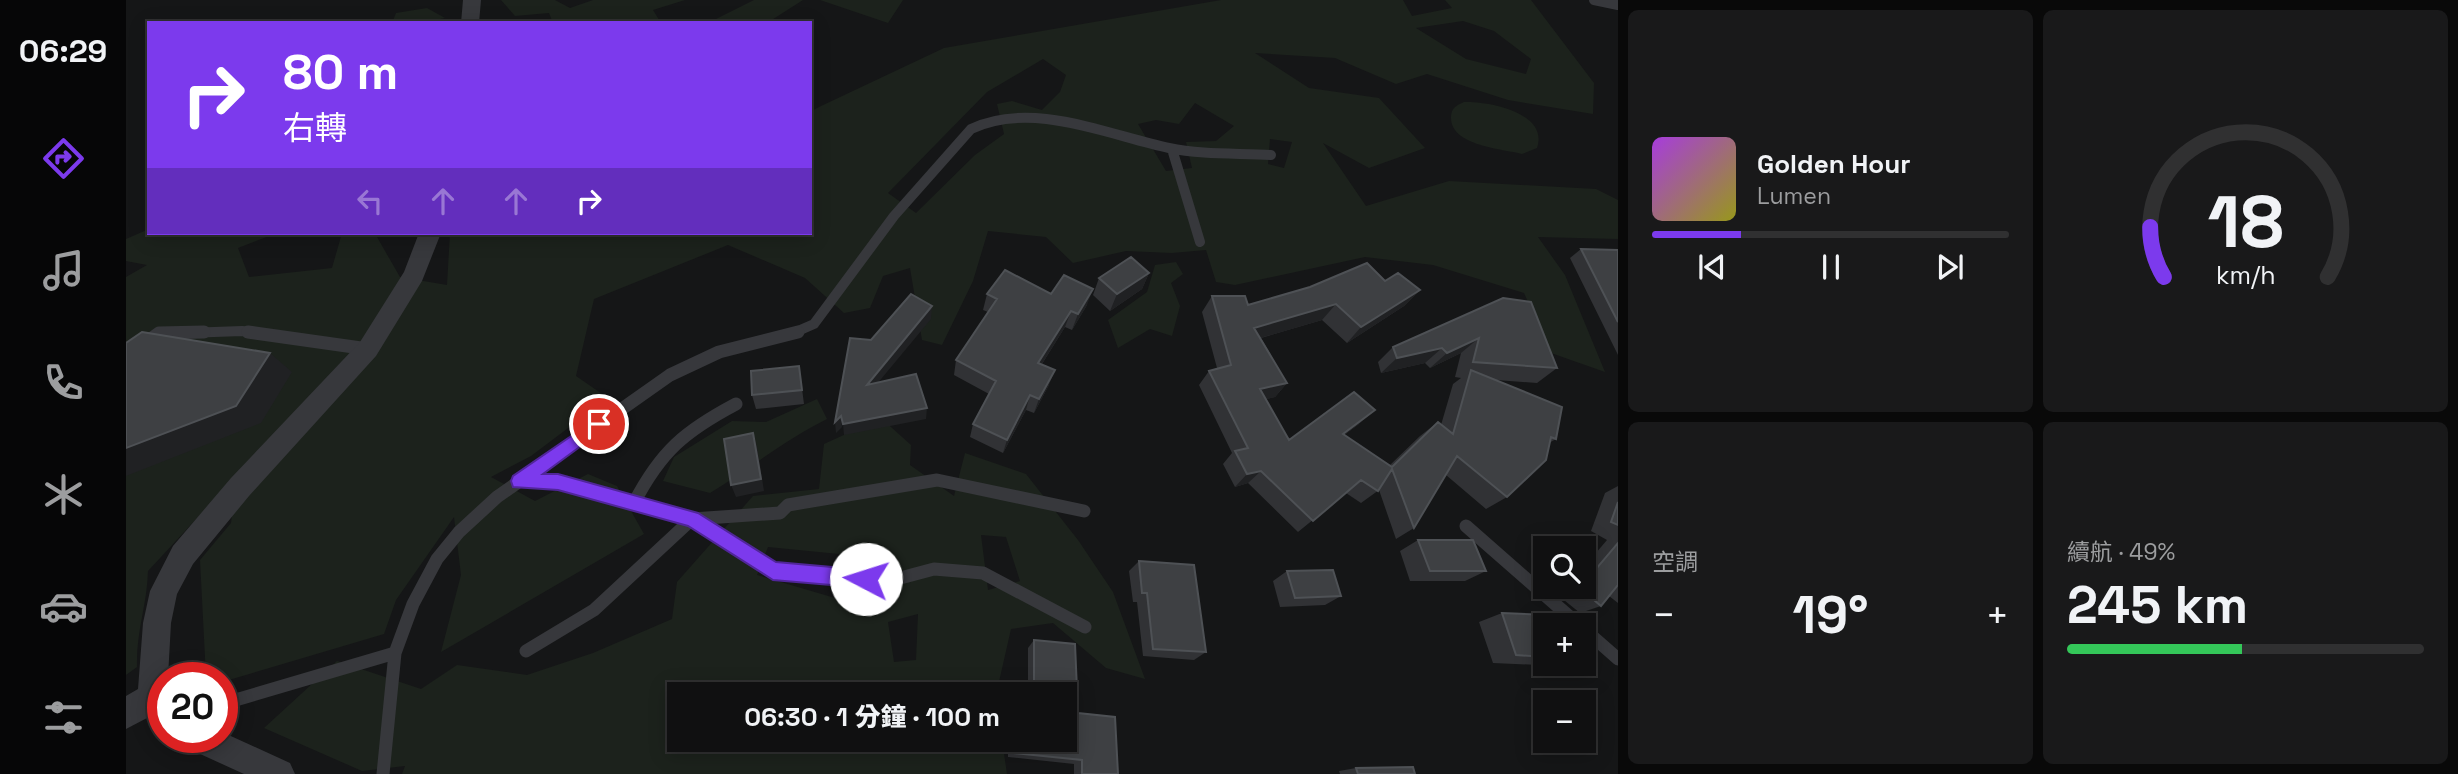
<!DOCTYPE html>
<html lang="zh-TW">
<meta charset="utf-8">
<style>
body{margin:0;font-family:"Space Grotesk","Noto Sans TC",sans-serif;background:#19191a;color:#f1f3f6;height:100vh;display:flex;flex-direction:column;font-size:26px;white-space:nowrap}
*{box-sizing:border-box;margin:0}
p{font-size:23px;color:#9c9d9f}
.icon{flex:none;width:38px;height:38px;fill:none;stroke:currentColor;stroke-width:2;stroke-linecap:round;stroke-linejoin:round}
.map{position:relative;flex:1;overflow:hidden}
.details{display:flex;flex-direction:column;gap:10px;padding:10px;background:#090909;width:840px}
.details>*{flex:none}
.guide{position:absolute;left:21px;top:21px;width:665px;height:214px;border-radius:0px;box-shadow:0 4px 18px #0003,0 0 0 2px #303031;background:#7c3aed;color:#fff;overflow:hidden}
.tools{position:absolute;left:1407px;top:536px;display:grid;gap:14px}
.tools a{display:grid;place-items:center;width:63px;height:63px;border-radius:0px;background:#101011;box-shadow:0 4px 18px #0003,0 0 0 2px #303031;font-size:35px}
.speed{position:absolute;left:21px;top:662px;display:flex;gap:14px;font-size:35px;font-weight:700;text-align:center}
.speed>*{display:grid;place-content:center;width:91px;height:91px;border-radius:50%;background:#101011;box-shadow:0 4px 18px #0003,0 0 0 2px #303031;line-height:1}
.speed .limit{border:10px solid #d22;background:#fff;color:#111}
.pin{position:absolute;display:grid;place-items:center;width:60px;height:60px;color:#fff;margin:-30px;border:4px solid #fff;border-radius:50%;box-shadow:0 2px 7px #0007}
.me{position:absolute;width:77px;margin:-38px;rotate:275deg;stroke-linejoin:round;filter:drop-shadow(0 0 5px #0008)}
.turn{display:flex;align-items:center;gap:24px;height:147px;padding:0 21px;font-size:32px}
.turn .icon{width:91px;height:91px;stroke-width:2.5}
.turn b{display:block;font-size:49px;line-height:60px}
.lanes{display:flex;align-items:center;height:66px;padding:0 21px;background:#0003;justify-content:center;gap:35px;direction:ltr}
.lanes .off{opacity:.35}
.big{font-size:52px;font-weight:800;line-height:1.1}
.details .tile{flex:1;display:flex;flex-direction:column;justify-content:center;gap:10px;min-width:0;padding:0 24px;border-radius:10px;background:#19191a}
.details .dial{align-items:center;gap:0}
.dial svg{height:182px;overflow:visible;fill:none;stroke:#303031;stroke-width:7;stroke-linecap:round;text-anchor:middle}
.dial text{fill:#f1f3f6;stroke:none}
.song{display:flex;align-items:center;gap:21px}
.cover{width:84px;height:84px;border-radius:10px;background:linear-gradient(135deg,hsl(280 70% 55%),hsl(60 70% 35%))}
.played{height:7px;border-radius:4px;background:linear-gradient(90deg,#7c3aed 25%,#303031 25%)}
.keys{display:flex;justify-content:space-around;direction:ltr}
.heat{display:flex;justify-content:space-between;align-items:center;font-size:38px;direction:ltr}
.charge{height:10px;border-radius:5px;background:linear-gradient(90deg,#34c759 49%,#303031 0)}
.details .tiles{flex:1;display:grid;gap:10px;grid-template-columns:repeat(2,1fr)}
.trip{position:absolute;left:541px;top:682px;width:410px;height:70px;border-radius:0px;background:#101011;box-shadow:0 4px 18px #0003,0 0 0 2px #303031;font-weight:800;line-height:70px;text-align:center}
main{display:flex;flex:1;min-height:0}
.tabs{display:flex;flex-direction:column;width:126px;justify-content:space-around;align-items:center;background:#060607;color:#9c9d9f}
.tabs .icon{width:49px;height:49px}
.tabs .current{color:#7c3aed}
.tabs b{font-size:32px;color:#f1f3f6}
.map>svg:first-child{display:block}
</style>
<main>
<nav class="tabs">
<b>06:29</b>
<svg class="icon current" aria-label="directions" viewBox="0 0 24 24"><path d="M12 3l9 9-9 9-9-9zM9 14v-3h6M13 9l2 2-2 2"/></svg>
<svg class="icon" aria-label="music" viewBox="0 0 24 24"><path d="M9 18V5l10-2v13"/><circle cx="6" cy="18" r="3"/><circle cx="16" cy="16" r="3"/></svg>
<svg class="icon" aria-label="phone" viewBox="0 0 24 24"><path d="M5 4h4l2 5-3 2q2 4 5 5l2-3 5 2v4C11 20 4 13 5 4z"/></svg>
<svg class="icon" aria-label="climate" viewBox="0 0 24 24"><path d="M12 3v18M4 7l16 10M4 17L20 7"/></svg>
<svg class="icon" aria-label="car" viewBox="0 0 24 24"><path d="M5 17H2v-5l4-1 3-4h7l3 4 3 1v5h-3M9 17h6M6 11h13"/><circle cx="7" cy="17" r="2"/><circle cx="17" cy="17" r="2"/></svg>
<svg class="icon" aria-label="filters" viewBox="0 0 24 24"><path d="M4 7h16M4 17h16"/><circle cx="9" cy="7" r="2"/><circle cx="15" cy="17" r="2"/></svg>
</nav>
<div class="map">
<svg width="1492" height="774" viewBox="0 0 1492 774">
<rect width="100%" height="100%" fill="#151617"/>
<path fill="#1c221c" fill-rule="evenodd" d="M 375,0 L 429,0 L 444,8 L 467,0 L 559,0 L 527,10 L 535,23 L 427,23 L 423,13 L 389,16 Z
M 628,0 L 677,0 L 641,23 L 582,23 Z
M 694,0 L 777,0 L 762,23 Z
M 1095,0 L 1277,0 L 1286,16 L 1326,8 L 1319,0 L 1405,0 L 1468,83 L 1467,114 L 1382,100 L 1301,74 L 1270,84 L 1209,58 L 1129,53 L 1183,88 L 1253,98 L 1299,148 L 1243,168 L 1197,143 L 1240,206 L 1323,181 L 1470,189 L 1492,200 L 1492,239 L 1412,237 L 1439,275 L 1479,372 L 1425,353 L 1398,293 L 1307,265 L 1239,257 L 1109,285 L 1090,282 L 1080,250 L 1046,253 L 1000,251 L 947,263 L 920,237 L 862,231 L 847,281 L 816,345 L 796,340 L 784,268 L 757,276 L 744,308 L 718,313 L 679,278 L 602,245 L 468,299 L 450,376 L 482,398 L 405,456 L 365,477 L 409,501 L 462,474 L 491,486 L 518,534 L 315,652 L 335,575 L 328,517 L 270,600 L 258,634 L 96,682 L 96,677 L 80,677 L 74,560 L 105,523 L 111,475 L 22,571 C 21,606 10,631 11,667 L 0,675 L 0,277 L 21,265 L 0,261 L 0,239 L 23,229 L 23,233 L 151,233 L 112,248 L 123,277 L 206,268 L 216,233 L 255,233 L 251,237 L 274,277 L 321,285 L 324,233 L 684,233 L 684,112 L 693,107 L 818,48 ZM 1337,21 L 1368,31 L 1405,59 L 1400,74 L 1340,59 L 1290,28 ZM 917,59 L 940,75 L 934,92 L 916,110 L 886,101 L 871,104 L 878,134 L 849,155 L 790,213 L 762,193 L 861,92 ZM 1069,103 L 1108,126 L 1090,141 L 1060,142 L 1066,168 L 1040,171 L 1012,124 L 1030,120 L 1053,124 ZM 1144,139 L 1166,142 L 1158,168 L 1142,164 Z
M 301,8 L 319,18 L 294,23 L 266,23 L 270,13 Z
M 1338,102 C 1363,101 1423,113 1411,148 L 1396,154 C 1377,149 1324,146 1325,117 C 1325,108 1331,105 1338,102 Z
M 1050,262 L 1057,274 L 1045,283 L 1054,306 L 1046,336 L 1024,329 L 992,348 L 982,320 L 1021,292 L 1029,265 Z
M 691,399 L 701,419 C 659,440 623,469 584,493 L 537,481 L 548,457 L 606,421 L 640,422 Z
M 755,418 L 785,445 L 784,465 L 828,496 L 839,453 L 900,474 L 952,540 L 987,592 L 1019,679 L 980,668 L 927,623 L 885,629 L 870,695 L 553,695 L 553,740 L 876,740 L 881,774 L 276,774 L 279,766 L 236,771 L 138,728 L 211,661 L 295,689 L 331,665 L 401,675 L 467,653 L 546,619 L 551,582 L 627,496 L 693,489 L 698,444 ZM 855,535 L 880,537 L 894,581 L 862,590 ZM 642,547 L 713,554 L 709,598 L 631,575 ZM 792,614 L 790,660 L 768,662 L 762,622 Z"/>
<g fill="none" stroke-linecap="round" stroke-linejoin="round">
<path stroke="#37383c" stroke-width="10" d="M 1468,0 L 1492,5
M 1046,149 L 1074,242
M 32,334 L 116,331 L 135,334
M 665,334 L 688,324 L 768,216 L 845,129 C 906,100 982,135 1043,148 C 1076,155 1112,153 1145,155"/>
<path stroke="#37383c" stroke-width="13" d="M 122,332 L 242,349
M 0,357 L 33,333 L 78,332
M 394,481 L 432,482 L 566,519 L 654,513 L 662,505 L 811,480 L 958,511
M 508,503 C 535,451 559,431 610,404
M 567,519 L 647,571 L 763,581 L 808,569 L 857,573 L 959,627
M 1340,526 L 1453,625
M 1458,629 L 1492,659
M 400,651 L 468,610 L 566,519
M 96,704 L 269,653 L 287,604 L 311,559 L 333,532 L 371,497 L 544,375 L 593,352 L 672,332
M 257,774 L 269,653"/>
<path fill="#37383c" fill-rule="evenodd" d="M 337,0 L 355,0 L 353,23 L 335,23 Z
M 293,233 L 315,233 L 296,281 L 250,356 L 123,496 L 67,564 L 51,594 L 45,623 L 42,677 L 37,677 L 37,733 L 26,729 L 21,718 L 0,729 L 0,696 L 12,689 L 17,623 L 24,591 L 47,546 L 105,478 L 234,342 L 278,272 Z
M 96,732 L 164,763 L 169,774 L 118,774 L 61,748 L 57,737 L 96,737 Z"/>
</g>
<path fill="#313235" d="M 1455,249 L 1492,250 L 1492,355 L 1444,258 Z
M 1023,273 L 1016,289 L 984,311 L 967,295 L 973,278 Z
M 1259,281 L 1294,290 L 1278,306 L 1221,343 L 1196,320 L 1135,338 L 1161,383 L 1149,397 L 1140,399 L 1163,440 L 1233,424 L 1218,435 L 1264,465 L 1294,436 L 1312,422 L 1315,425 L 1327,384 L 1335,378 L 1329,377 L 1335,353 L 1304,368 L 1299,363 L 1255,373 L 1252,362 L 1267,347 L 1377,298 L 1431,368 L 1411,383 L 1370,380 L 1430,439 L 1423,443 L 1381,497 L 1360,509 L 1320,475 L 1288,528 L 1270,539 L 1253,490 L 1235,503 L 1220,493 L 1172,532 L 1122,483 L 1109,487 L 1097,464 L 1106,453 L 1073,385 L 1083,371 L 1091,368 L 1076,312 L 1086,296 L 1122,305 Z
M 861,294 L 925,294 L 961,305 L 946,330 L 939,327 L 916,364 L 923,385 L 908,413 L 900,410 L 877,453 L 844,437 L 847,424 L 863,394 L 828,375 L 830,360 L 862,312 L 857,310 Z
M 675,381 L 678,404 L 630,409 L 626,395 Z
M 1492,486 L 1492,603 L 1483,596 L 1475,606 L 1454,613 L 1433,596 L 1441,586 L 1458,586 L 1458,567 L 1481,540 L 1465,531 L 1479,493 Z
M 1292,540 L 1360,571 L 1339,581 L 1284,581 L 1274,551 Z
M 1013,561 L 1080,652 L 1068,660 L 1017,656 L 1011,602 L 1007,602 L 1003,571 Z
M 1161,571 L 1215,596 L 1199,605 L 1154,607 L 1147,581 Z
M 1376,613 L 1419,625 L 1419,663 L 1413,665 L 1367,663 L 1353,622 Z
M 908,640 L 952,713 L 992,774 L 948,774 L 948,764 L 882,757 L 882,740 L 938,740 L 938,695 L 902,695 L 902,648 Z
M 1230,768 L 1289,774 L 1214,774 L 1213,771 Z"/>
<path fill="#202123" d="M 1023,273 L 1016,289 L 984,311 L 991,294 Z
M 967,289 L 961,305 L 946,330 L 952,314 Z
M 1294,290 L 1278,306 L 1221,343 L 1235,327 Z
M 1210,304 L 1196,320 L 1117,343 L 1128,328 Z
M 806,306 L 805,319 L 741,396 L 741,385 Z
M 945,311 L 939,327 L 907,378 L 912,363 Z
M 1353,338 L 1335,353 L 1304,368 L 1321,353 Z
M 1316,348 L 1299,363 L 1255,373 L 1271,358 Z
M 144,353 L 166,372 L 135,423 L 0,476 L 0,448 Z
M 929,370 L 923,385 L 908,413 L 913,399 Z
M 1161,383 L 1149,397 L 1122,404 L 1134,389 Z
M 904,395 L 900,410 L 877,453 L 881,440 Z
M 801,408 L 800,419 L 718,435 L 717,424 Z
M 1249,410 L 1233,424 L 1202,448 L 1217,434 Z
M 715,416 L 716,427 L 710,433 L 709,422 Z
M 627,433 L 631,446 L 638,491 L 610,497 L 605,485 Z
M 1135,471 L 1122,483 L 1109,487 L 1121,474 Z"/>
<path fill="#3e4043" stroke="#4e5155" stroke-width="2" d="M 1455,249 L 1492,250 L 1492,322 Z
M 1005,257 L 1023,273 L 991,294 L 973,278 Z
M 1241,263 L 1259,281 L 1272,273 L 1294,290 L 1235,327 L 1210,304 L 1128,328 L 1161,383 L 1134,389 L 1163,440 L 1228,392 L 1249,410 L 1217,434 L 1266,467 L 1312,422 L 1327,434 L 1345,370 L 1436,407 L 1430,439 L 1425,437 L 1420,460 L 1381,497 L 1331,456 L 1288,528 L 1266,469 L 1252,491 L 1235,480 L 1187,521 L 1135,471 L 1121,474 L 1109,451 L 1122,448 L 1083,371 L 1105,365 L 1086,296 L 1119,296 L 1122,305 L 1184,287 Z
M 879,270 L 925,294 L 938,275 L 967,289 L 952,314 L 945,311 L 912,363 L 929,370 L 913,399 L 904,395 L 881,440 L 847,424 L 870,381 L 830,360 L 871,299 L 861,294 Z
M 785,294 L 806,306 L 741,385 L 790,374 L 801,408 L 717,424 L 715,416 L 709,422 L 724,338 L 745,340 Z
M 1377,298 L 1405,302 L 1431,368 L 1347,362 L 1353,338 L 1321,353 L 1316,348 L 1271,358 L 1267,347 Z
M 16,332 L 144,353 L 110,406 L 0,448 L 0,343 Z
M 673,366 L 676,390 L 626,395 L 625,371 Z
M 627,433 L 635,479 L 605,485 L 598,439 Z
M 1492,502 L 1492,525 L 1485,522 Z
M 1292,540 L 1347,540 L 1360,571 L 1304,571 Z
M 1492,543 L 1492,585 L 1475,606 L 1454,588 L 1455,586 L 1458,586 L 1458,583 Z
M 1013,561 L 1068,565 L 1080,652 L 1027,649 L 1021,593 L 1016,593 Z
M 1207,570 L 1215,596 L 1169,598 L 1161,571 Z
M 1376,613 L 1422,615 L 1426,625 L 1419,625 L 1419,657 L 1390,655 Z
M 908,640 L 949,644 L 952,713 L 989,717 L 992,774 L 956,774 L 956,760 L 888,753 L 888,740 L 938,740 L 938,695 L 908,695 Z
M 1287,767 L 1289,774 L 1232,774 L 1230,768 Z"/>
<path fill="#7c3aed" stroke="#51269a" stroke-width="2" d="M 473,417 L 481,424 L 478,429 L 417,474 L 432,474 L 572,513 L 650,562 L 740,570 L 746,573 L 749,579 L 746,585 L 740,588 L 647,580 L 562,526 L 432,490 L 387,487 L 385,481 L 387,476 Z"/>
</svg>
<div class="tools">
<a><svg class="icon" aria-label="search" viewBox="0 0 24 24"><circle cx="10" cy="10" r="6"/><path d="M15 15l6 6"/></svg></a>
<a>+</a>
<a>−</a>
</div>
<div class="speed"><div class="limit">20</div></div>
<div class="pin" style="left:473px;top:424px;background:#d93025"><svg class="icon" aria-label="arrive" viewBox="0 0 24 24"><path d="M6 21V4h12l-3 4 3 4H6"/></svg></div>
<svg class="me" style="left:740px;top:579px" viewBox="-20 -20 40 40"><circle r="19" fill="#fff"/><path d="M0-13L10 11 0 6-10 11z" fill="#7c3aed"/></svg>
<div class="trip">06:30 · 1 分鐘 · 100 m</div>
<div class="guide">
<div class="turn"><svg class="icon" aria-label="right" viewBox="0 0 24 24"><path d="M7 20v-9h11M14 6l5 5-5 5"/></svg><div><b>80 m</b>右轉</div></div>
<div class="lanes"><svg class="icon off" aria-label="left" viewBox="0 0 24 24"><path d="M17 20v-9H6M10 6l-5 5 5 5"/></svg><svg class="icon off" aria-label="ahead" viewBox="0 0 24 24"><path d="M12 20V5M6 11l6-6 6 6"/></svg><svg class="icon off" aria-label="ahead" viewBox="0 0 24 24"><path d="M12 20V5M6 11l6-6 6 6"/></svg><svg class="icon" aria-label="right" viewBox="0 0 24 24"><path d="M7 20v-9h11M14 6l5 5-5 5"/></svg></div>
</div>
</div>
<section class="details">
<div class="tiles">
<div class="tile">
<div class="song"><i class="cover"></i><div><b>Golden Hour</b><p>Lumen</p></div></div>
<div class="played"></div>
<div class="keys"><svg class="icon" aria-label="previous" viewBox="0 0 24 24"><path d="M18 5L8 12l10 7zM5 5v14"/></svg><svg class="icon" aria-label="pause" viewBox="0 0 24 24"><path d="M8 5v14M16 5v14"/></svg><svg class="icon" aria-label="next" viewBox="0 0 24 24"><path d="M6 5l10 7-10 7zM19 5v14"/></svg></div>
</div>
<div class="tile dial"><svg viewBox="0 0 100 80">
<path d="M14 69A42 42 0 1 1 86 69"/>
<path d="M14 69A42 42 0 0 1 8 47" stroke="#7c3aed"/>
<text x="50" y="56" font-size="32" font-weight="700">18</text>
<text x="50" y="72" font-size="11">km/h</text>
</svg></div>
<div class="tile"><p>空調</p>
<div class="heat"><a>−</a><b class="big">19°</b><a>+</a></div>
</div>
<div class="tile"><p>續航 · 49%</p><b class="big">245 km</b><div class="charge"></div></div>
</div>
</section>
</main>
